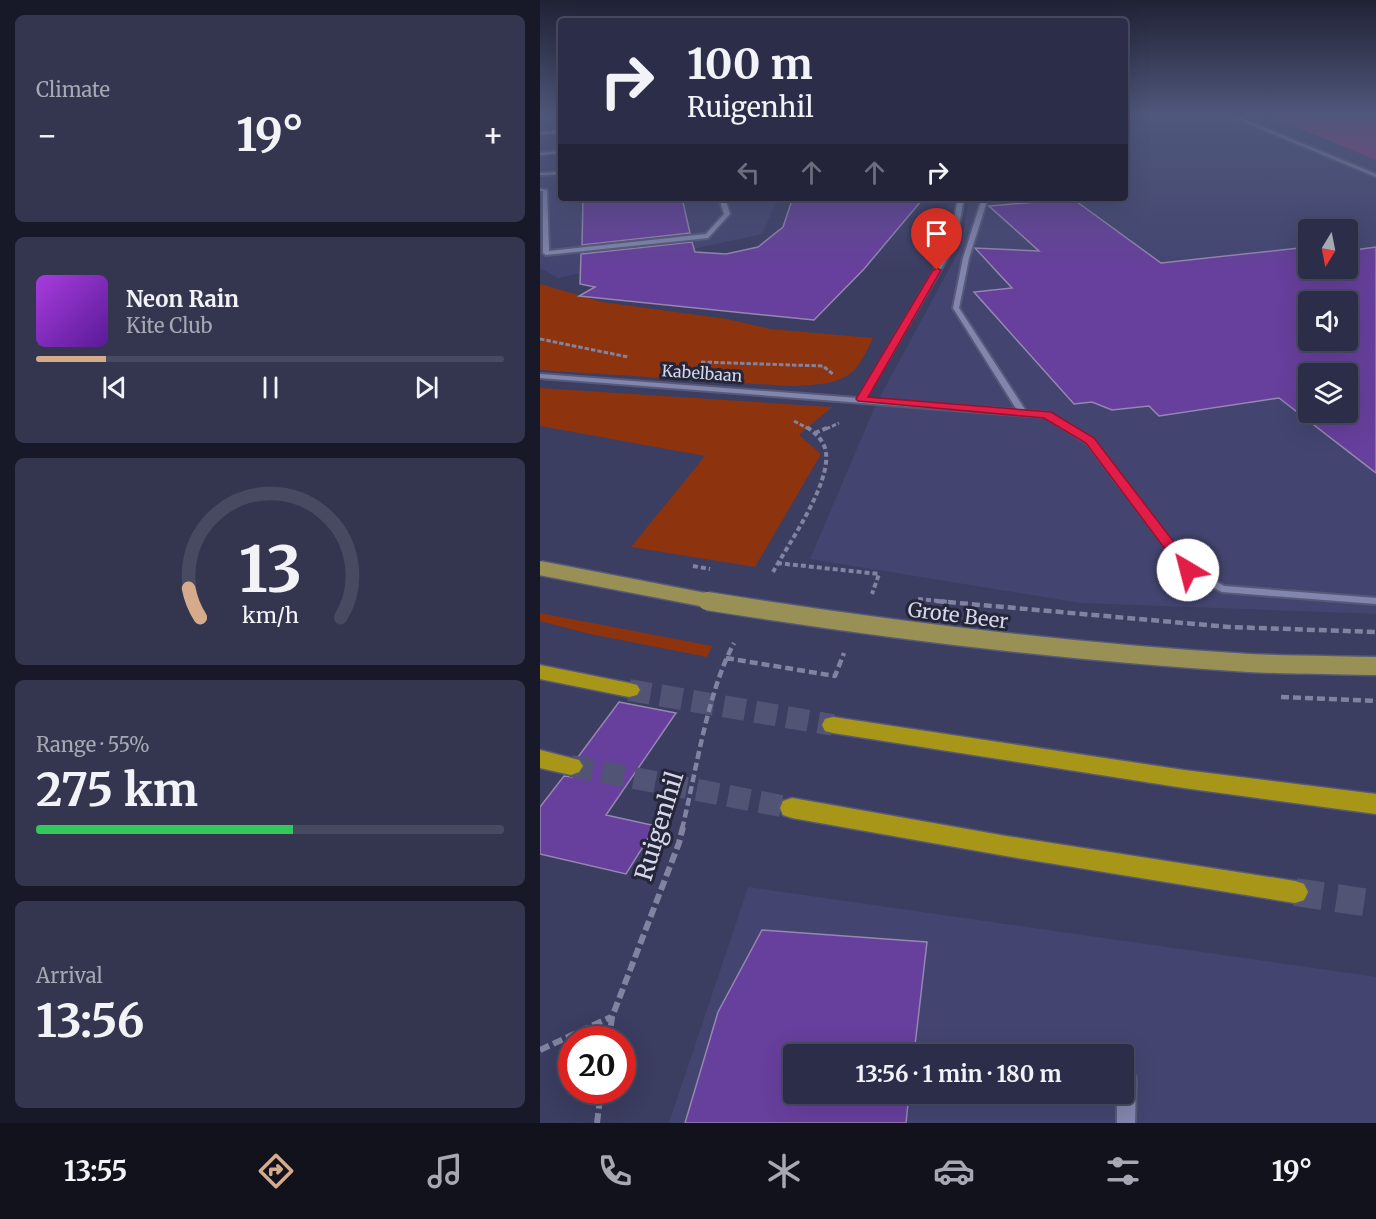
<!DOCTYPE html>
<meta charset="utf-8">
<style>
body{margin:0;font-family:Merriweather,serif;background:#343650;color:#f1f3f6;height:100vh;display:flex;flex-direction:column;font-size:22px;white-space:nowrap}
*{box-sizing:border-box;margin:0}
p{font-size:20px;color:#a6a8b4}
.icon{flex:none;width:33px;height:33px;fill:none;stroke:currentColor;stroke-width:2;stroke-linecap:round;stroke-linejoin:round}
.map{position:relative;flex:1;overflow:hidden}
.drawer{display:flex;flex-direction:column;gap:15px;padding:15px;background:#181928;width:540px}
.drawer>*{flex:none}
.hud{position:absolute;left:18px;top:18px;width:570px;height:183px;border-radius:6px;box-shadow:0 6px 24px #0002,0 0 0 2px #484a61;background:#2c2e49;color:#f1f3f6;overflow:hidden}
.needle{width:39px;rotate:190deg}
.buttons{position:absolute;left:758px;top:219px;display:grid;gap:12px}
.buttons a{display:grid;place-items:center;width:60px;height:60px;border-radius:6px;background:#2c2e49;box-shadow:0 6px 24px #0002,0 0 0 2px #484a61;font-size:30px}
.speed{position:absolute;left:18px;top:1026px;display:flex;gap:12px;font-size:30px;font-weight:700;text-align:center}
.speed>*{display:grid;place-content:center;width:78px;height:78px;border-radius:50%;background:#2c2e49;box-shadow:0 6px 24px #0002,0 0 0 2px #484a61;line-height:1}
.speed .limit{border:9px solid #d22;background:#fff;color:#111}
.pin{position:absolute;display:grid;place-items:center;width:51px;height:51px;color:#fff;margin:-62px -26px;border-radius:50% 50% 50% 0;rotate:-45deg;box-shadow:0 0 6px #0007}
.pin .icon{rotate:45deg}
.me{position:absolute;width:66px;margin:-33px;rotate:323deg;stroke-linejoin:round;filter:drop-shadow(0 0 4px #0008)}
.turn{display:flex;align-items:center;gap:21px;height:126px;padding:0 30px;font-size:27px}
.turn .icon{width:78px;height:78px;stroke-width:2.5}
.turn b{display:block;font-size:42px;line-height:51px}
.lanes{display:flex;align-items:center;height:57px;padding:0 30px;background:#0003;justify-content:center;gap:30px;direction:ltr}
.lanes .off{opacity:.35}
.big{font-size:45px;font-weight:700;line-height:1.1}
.drawer .card{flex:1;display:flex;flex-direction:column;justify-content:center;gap:9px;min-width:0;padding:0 21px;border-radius:9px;background:#343650}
.drawer .dial{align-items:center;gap:0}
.dial svg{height:156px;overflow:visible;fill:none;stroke:#484a61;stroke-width:7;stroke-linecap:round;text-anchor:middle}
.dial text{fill:#f1f3f6;stroke:none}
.song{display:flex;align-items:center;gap:18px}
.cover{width:72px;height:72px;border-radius:9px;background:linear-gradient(135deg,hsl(280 70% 55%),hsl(270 70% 35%))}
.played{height:6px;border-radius:3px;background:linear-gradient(90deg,#d6ab8b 15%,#484a61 15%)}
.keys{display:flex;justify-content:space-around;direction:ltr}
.heat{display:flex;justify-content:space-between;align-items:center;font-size:33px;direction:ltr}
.charge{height:9px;border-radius:4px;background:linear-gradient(90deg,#34c759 55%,#484a61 0)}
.trip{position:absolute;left:243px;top:1044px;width:351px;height:60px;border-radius:6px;background:#2c2e49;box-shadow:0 6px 24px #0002,0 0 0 2px #484a61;font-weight:700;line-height:60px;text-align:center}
.menu{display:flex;height:96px;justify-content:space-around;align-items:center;background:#12121d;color:#a6a8b4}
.menu .icon{width:42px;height:42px}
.menu .selected{color:#d6ab8b}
.menu b{font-size:27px;color:#f1f3f6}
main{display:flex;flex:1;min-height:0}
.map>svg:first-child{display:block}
</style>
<main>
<section class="drawer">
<div class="card"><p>Climate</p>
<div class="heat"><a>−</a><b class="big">19°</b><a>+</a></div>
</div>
<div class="card">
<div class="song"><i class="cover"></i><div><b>Neon Rain</b><p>Kite Club</p></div></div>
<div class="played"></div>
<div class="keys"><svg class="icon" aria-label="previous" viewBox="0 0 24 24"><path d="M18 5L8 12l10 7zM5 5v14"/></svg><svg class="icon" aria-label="pause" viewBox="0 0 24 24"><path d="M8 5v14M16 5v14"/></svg><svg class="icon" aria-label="next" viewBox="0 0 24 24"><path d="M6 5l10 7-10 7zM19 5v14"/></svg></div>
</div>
<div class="card dial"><svg viewBox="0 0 100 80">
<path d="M14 69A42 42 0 1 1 86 69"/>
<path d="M14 69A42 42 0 0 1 8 54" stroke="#d6ab8b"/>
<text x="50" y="56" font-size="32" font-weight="700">13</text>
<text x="50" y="72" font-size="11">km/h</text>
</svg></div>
<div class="card"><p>Range · 55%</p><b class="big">275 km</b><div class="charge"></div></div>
<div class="card"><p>Arrival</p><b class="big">13:56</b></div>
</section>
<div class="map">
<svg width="836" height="1123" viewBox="0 0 836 1123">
<rect width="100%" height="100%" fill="#3b3d61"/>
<path fill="#434570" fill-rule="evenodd" d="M 0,113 L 21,113 L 21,198 L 238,198 L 222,234 L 18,278 L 0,268 Z
M 585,113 L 720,113 L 836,160 L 836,614 L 541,603 L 270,559 L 336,404 L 421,247 L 429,198 L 585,198 ZM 768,230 L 807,230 L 807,268 L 768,268 ZM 768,302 L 807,302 L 807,340 L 768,340 ZM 768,374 L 807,374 L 807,412 L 768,412 Z
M 208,887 L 836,977 L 836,1123 L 129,1123 ZM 254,1054 L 584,1054 L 584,1094 L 254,1094 Z"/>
<path fill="#8d340f" d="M 0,284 L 62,302 L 187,319 L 230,329 L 333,338 C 328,348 323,359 316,368 C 301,386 270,385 248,386 L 0,370 Z
M 0,388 L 292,407 L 259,435 L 281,454 L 215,567 L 91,547 L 165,456 L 0,426 Z
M 0,613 L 172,646 L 167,657 L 50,634 L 0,621 Z"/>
<path fill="#983b7d" d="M 722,113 L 836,113 L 836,160 Z"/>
<path fill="#673f9c" stroke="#9587b0" stroke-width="1.5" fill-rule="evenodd" d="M 43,198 L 142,198 L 150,233 L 42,245 Z
M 533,199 L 621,263 L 768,247 L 768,268 L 807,268 L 807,251 L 836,247 L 836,473 L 739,398 L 619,416 L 609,406 L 572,410 L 552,402 L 534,404 L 434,292 L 472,288 L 435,248 L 499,251 L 449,206 ZM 768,302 L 807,302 L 807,340 L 768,340 ZM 768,374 L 807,374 L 807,412 L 768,412 Z
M 252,200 L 382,200 L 324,269 L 274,320 L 39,296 L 55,287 L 40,284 L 41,254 L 152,242 L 155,252 L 186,254 L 218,247 L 243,227 Z
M 79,702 L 136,713 L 66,815 L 116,826 L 86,874 L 0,854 L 0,807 L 24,776 L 32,777 L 41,773 L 45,765 L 38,757 Z
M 222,930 L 387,942 L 374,1054 L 254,1054 L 254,1094 L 369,1094 L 366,1123 L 145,1123 L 178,1012 Z"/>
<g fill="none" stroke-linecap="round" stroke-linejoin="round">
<path stroke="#525476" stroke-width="22" stroke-dasharray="22 10" stroke-linecap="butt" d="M 89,690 L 293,725
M 31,766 L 252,808"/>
<path stroke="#525476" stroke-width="28" stroke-dasharray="28 14" stroke-linecap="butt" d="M 755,892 L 836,904"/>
<g stroke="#575a77" stroke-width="4">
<path id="minor" d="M 683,113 L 689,113 L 836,174 L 836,177 Z
M 21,116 L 21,118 L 0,119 L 0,117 Z
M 21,131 L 21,133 L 0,134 L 0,132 Z
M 21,151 L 21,153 L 0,155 L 0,153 Z
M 21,172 L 21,174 L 0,175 L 0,173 Z
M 0,189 L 7,190 L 9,251 L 166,234 L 184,214 L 179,198 L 185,198 L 190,214 L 168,238 L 6,255 L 3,253 L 3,191 L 0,191 Z
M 418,198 L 424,198 L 417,237 L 411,252 L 325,399 L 477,410 L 413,308 L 423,258 L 442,198 L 448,198 L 429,258 L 419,308 L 486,411 L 510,413 L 553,439 L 652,568 L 684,586 L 836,598 L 836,604 L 682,592 L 644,572 L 547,443 L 505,417 L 0,378 L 0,374 L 318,398 L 405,252 L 411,237 Z
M 587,1069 L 593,1072 L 596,1078 L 595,1123 L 577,1123 L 577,1094 L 584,1094 L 584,1070 Z"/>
</g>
<g stroke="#575a77" stroke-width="3">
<path id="highway" d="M 0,665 L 89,683 L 97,685 L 100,690 L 97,695 L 89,697 L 0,679 Z
M 293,717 L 644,770 L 836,794 L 836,814 L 644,788 L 293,733 L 285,731 L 282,725 L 285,719 Z
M 0,750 L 39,760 L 43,766 L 39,772 L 31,775 L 0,768 Z
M 252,798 L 466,836 L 755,881 L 764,884 L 768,892 L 764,900 L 755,903 L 466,856 L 252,818 L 243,815 L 240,808 L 243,801 Z"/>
</g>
<path stroke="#8183a1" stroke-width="3" stroke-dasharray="4.5 2" stroke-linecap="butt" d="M 0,339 L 88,357
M 161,362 L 283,366 L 294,375
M 254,421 L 269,429
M 286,429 L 299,423"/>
<path stroke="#8183a1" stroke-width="4" stroke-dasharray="5 3" stroke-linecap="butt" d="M 275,433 L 289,427
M 237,563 L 339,574 L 332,594
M 233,572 C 249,543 290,485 286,453 C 285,441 275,433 267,427
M 378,599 L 411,602"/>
<path stroke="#8183a1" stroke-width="4.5" stroke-dasharray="8 4" stroke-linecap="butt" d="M 396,601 L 689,627 L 836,632
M 186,658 L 295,676 L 304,653
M 142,829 C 156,773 167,693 194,643"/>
<path stroke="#8183a1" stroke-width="6" stroke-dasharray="10 4.5" stroke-linecap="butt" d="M 69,1040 L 72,1017 L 139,843 L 143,827
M 0,1050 L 71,1017
M 57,1123 L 61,1090"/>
<use href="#minor" fill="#8286ae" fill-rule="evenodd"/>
<use href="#highway" fill="#a89619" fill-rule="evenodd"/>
<g stroke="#575a77" stroke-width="17" stroke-linecap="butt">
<path id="major-bridge-far1" d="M 0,568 L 176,602"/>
</g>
<g stroke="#575a77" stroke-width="21" stroke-linecap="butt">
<path id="major-bridge" d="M 167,601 C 347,630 527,652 709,663 C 751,665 794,665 836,666"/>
</g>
<path stroke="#8183a1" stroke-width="4" stroke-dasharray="5 3" stroke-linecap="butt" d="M 153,566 L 170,569"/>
<path stroke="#8183a1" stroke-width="4.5" stroke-dasharray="8 4" stroke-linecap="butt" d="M 741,697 L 836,701"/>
<use href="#major-bridge-far1" stroke="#999055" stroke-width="14"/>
<use href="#major-bridge" stroke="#999055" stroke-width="18"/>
</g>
<linearGradient id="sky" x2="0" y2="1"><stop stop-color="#202235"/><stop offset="0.42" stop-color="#4f577b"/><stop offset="1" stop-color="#4f577b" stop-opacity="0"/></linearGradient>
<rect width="836" height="271" fill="url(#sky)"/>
<path fill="#e11d48" stroke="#92132f" stroke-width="1.5" d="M 397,268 L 401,270 L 328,397 L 511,412 L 554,438 L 653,567 L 655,570 L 653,573 L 643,573 L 546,443 L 504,418 L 318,401 L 316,399 L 393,270 Z"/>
<g text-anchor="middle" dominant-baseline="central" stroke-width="6" stroke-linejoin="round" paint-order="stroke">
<g font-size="16" fill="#d4d7ed" stroke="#252637">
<text transform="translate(162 373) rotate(4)">Kabelbaan</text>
</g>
<g font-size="20" fill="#d4d7ed" stroke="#252637">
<text transform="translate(418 615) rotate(7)">Grote Beer</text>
</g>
<g font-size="24" fill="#d4d7ed" stroke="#252637">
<text transform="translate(119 826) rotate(-73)">Ruigenhil</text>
</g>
</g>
</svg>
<div class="buttons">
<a><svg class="needle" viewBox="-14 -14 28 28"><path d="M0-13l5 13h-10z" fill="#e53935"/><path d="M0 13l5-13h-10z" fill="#a6a8b4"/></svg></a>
<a><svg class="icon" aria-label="sound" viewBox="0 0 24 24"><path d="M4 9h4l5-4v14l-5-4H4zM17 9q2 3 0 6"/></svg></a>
<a><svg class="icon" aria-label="layers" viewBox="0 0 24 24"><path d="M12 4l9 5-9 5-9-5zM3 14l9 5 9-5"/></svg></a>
</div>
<div class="speed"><div class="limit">20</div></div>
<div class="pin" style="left:397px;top:270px;background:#d93025"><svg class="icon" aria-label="arrive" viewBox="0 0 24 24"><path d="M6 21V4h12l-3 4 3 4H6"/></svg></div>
<svg class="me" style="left:648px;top:570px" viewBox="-20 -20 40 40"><circle r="19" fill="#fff"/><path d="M0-13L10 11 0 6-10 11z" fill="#e11d48"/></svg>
<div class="trip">13:56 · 1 min · 180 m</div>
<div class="hud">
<div class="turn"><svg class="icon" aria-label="right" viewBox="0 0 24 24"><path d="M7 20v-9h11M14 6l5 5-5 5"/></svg><div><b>100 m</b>Ruigenhil</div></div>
<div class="lanes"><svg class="icon off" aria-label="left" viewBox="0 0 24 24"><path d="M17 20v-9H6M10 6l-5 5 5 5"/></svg><svg class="icon off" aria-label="ahead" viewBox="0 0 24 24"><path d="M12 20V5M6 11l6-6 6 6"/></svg><svg class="icon off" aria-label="ahead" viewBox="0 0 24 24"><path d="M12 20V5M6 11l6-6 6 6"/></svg><svg class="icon" aria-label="right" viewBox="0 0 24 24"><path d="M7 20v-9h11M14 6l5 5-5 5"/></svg></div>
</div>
</div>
</main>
<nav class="menu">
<b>13:55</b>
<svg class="icon selected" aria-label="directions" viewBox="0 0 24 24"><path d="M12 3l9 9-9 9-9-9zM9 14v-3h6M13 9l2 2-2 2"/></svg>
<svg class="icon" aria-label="music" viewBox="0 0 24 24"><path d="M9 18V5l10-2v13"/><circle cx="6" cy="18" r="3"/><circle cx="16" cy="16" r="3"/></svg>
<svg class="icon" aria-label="phone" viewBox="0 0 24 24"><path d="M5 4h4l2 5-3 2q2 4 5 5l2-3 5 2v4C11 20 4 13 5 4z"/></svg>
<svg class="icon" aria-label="climate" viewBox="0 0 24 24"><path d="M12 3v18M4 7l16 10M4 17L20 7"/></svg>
<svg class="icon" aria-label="car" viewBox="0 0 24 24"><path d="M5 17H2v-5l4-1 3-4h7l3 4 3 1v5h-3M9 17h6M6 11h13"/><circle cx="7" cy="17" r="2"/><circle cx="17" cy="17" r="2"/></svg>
<svg class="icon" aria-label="filters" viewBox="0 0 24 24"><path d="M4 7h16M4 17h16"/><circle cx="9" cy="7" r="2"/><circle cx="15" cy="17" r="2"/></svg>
<b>19°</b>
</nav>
